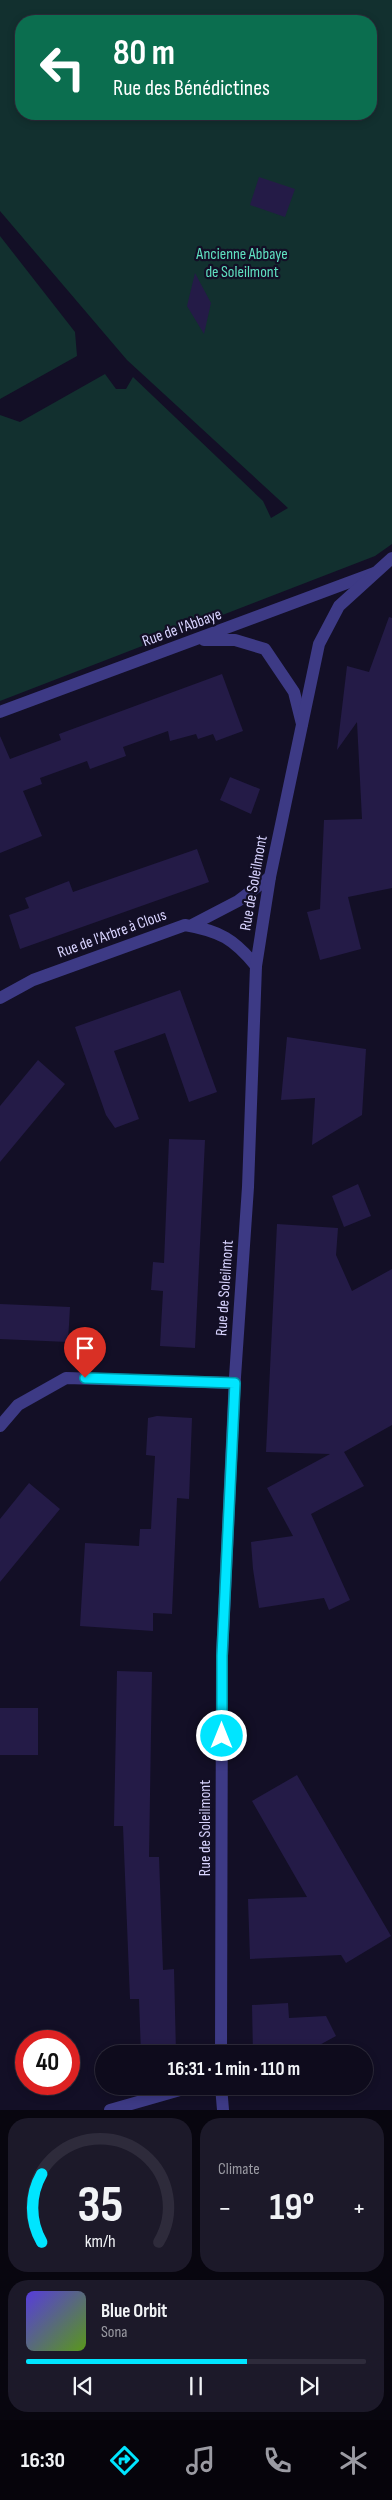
<!DOCTYPE html>
<meta charset="utf-8">
<style>
body{margin:0;font-family:"Sofia Sans Condensed",sans-serif;background:#1c1929;color:#f1f3f6;height:100vh;display:flex;flex-direction:column;font-size:19px;white-space:nowrap}
*{box-sizing:border-box;margin:0}
p{font-size:16px;color:#9b9ba3}
.icon{flex:none;width:28px;height:28px;fill:none;stroke:currentColor;stroke-width:2;stroke-linecap:round;stroke-linejoin:round}
.map{position:relative;height:2110px;overflow:hidden}
.side{display:flex;flex-direction:column;gap:8px;padding:8px;background:#08060f;flex:1}
.side>*{flex:none}
.banner{position:absolute;left:15px;top:15px;width:362px;height:105px;border-radius:20px;box-shadow:0 2px 8px #0003,0 0 0 1px #2e2b3b;background:#0b6e4f;color:#fff;overflow:hidden}
.speed{position:absolute;left:15px;top:2030px;display:flex;gap:10px;font-size:25px;font-weight:700;text-align:center}
.speed>*{display:grid;place-content:center;width:65px;height:65px;border-radius:50%;background:#0e0b1c;box-shadow:0 2px 8px #0003,0 0 0 1px #2e2b3b;line-height:1}
.speed .limit{border:8px solid #d22;background:#fff;color:#111}
.pin{position:absolute;display:grid;place-items:center;width:42px;height:42px;color:#fff;margin:-51px -21px;border-radius:50% 50% 50% 0;rotate:-45deg;box-shadow:0 0 5px #0007}
.pin .icon{rotate:45deg}
.me{position:absolute;width:55px;margin:-28px;rotate:0deg;stroke-linejoin:round;filter:drop-shadow(0 0 4px #0008)}
.turn{display:flex;align-items:center;gap:18px;height:105px;padding:0 15px;font-size:22px}
.turn .icon{width:65px;height:65px;stroke-width:2.5}
.turn b{display:block;font-size:35px;line-height:42px}
.big{font-size:38px;font-weight:700;line-height:1.1}
.side .tile{flex:1;display:flex;flex-direction:column;justify-content:center;gap:8px;min-width:0;padding:0 18px;border-radius:20px;background:#1c1929}
.side .dial{align-items:center;gap:0}
.dial svg{height:130px;overflow:visible;fill:none;stroke:#2e2b3b;stroke-width:7;stroke-linecap:round;text-anchor:middle}
.dial text{fill:#f1f3f6;stroke:none}
.song{display:flex;align-items:center;gap:15px}
.cover{width:60px;height:60px;border-radius:8px;background:linear-gradient(135deg,hsl(250 70% 55%),hsl(90 70% 35%))}
.played{height:5px;border-radius:2px;background:linear-gradient(90deg,#00e5ff 65%,#2e2b3b 65%)}
.keys{display:flex;justify-content:space-around;direction:ltr}
.heat{display:flex;justify-content:space-between;align-items:center;font-size:28px;direction:ltr}
.side .tiles{flex:1;display:grid;gap:8px;grid-template-columns:1fr 1fr}
.tile:last-child{grid-column:span 2}
.trip{position:absolute;left:95px;top:2045px;width:278px;height:50px;border-radius:25px;background:#0e0b1c;box-shadow:0 2px 8px #0003,0 0 0 1px #2e2b3b;font-weight:700;line-height:50px;text-align:center}
.menu{display:flex;height:80px;justify-content:space-around;align-items:center;background:#06040b;color:#9b9ba3}
.menu .icon{width:35px;height:35px}
.menu .current{color:#00e5ff}
.menu b{font-size:22px;color:#f1f3f6}
.map>svg:first-child{display:block}
</style>
<div class="map">
<svg width="392" height="2110" viewBox="0 0 392 2110">
<rect width="100%" height="100%" fill="#130f26"/>
<path fill="#12302f" fill-rule="evenodd" d="M 0,0 L 392,0 L 392,544 L 375,556 L 0,701 L 0,415 L 20,422 L 105,374 L 116,389 L 126,389 L 133,377 L 263,501 L 271,518 L 288,508 L 127,360 L 0,211 ZM 21,21 L 371,21 L 371,114 L 21,114 Z
M 0,236 L 75,332 L 77,356 L 0,399 Z"/>
<path fill="#241b47" d="M 259,177 L 295,189 L 285,217 L 250,205 Z
M 195,273 L 211,303 L 204,334 L 187,306 Z
M 389,617 L 392,618 L 392,888 L 348,897 L 361,949 L 320,960 L 307,912 L 320,909 L 324,820 L 362,819 L 357,722 L 337,750 L 347,666 L 369,672 Z
M 222,674 L 243,731 L 216,741 L 213,734 L 198,739 L 196,734 L 170,741 L 168,731 L 123,747 L 126,756 L 90,769 L 87,761 L 40,778 L 42,784 L 23,791 L 42,836 L 0,853 L 0,736 L 10,759 L 61,740 L 59,734 Z
M 230,777 L 260,789 L 251,814 L 220,800 Z
M 197,849 L 209,882 L 20,949 L 9,915 L 29,908 L 25,898 L 69,881 L 73,892 Z
M 180,990 L 217,1092 L 189,1102 L 165,1033 L 140,1042 L 114,1051 L 139,1119 L 115,1128 L 106,1115 L 75,1027 Z
M 287,1037 L 366,1049 L 362,1115 L 312,1145 L 315,1098 L 281,1100 Z
M 38,1060 L 65,1084 L 0,1162 L 0,1106 Z
M 169,1139 L 205,1140 L 195,1348 L 160,1346 L 163,1291 L 151,1290 L 153,1262 L 164,1263 Z
M 358,1184 L 371,1216 L 344,1227 L 332,1196 Z
M 277,1224 L 338,1228 L 336,1255 L 352,1291 L 392,1269 L 392,1425 L 344,1452 L 364,1486 L 311,1514 L 350,1600 L 329,1610 L 324,1598 L 259,1608 L 253,1569 L 251,1542 L 293,1536 L 267,1488 L 330,1454 L 266,1452 Z
M 0,1304 L 70,1307 L 68,1342 L 0,1339 Z
M 157,1416 L 192,1418 L 189,1499 L 177,1498 L 172,1614 L 153,1613 L 153,1631 L 80,1626 L 85,1543 L 139,1546 L 140,1529 L 151,1529 L 155,1456 L 146,1455 L 148,1418 Z
M 29,1483 L 60,1509 L 0,1582 L 0,1519 Z
M 117,1671 L 152,1672 L 149,1857 L 159,1857 L 163,1970 L 174,1969 L 176,2053 L 141,2054 L 139,1999 L 130,1999 L 123,1826 L 114,1826 Z
M 0,1708 L 38,1708 L 38,1755 L 0,1755 Z
M 297,1775 L 391,1936 L 346,1963 L 341,1955 L 250,1959 L 248,1899 L 307,1897 L 252,1801 Z
M 288,2003 L 289,2018 L 326,2016 L 336,2036 L 303,2054 L 253,2054 L 252,2005 Z"/>
<g fill="none" stroke-linecap="round" stroke-linejoin="round">
<path stroke="#3d3a85" stroke-width="12" d="M 204,640 L 235,640 L 265,649 L 294,692 L 302,724
M 0,712 L 374,573
M 190,926 L 238,901 L 270,877
M 0,998 L 33,980 L 185,925 C 220,931 234,939 256,966
M 0,1426 L 18,1405 L 66,1378 L 235,1383
M 110,2110 L 194,2086"/>
<path stroke="#3d3a85" stroke-width="12" d="M 221,2054 L 222,1656 L 235,1377 L 248,1187 L 256,966 L 270,877 L 319,644 L 339,606 L 392,558
M 221,2086 L 223,2110"/>
</g>
<g fill="none" stroke-linecap="round" stroke-linejoin="round">
<g stroke="#0095a6" stroke-width="12">
<path id="route" d="M 85,1378 L 235,1383 L 222,1656 L 222,1736"/>
</g>
<use href="#route" stroke="#00e5ff" stroke-width="9"/>
</g>
<g text-anchor="middle" dominant-baseline="central" stroke-width="4.5" stroke-linejoin="round" paint-order="stroke">
<g font-size="16" fill="#5fe0c0" stroke="#130f26">
<text x="242" y="254">Ancienne Abbaye<tspan x="242" dy="18">de Soleilmont</tspan></text>
</g>
<g font-size="16" fill="#d9d4ff" stroke="#130f26">
<text transform="translate(182 628) rotate(-20)">Rue de l'Abbaye</text>
<text transform="translate(254 883) rotate(-80)">Rue de Soleilmont</text>
<text transform="translate(112 934) rotate(-20)">Rue de l'Arbre à Clous</text>
<text transform="translate(225 1288) rotate(-86)">Rue de Soleilmont</text>
<text transform="translate(205 1828) rotate(-90)">Rue de Soleilmont</text>
</g>
</g>
</svg>
<div class="speed"><div class="limit">40</div></div>
<div class="pin" style="left:85px;top:1378px;background:#d93025"><svg class="icon" aria-label="arrive" viewBox="0 0 24 24"><path d="M6 21V4h12l-3 4 3 4H6"/></svg></div>
<svg class="me" style="left:222px;top:1736px" viewBox="-20 -20 40 40"><circle r="17" fill="#00e5ff" stroke="#fff" stroke-width="3"/><path d="M0-11L8 9 0 5-8 9z" fill="#fff"/></svg>
<div class="trip">16:31 · 1 min · 110 m</div>
<div class="banner">
<div class="turn"><svg class="icon" aria-label="left" viewBox="0 0 24 24"><path d="M17 20v-9H6M10 6l-5 5 5 5"/></svg><div><b>80 m</b>Rue des Bénédictines</div></div>
</div>
</div>
<section class="side">
<div class="tiles">
<div class="tile dial"><svg viewBox="0 0 100 80">
<path d="M14 69A42 42 0 1 1 86 69"/>
<path d="M14 69A42 42 0 0 1 14 27" stroke="#00e5ff"/>
<text x="50" y="56" font-size="32" font-weight="700">35</text>
<text x="50" y="72" font-size="11">km/h</text>
</svg></div>
<div class="tile"><p>Climate</p>
<div class="heat"><a>−</a><b class="big">19°</b><a>+</a></div>
</div>
<div class="tile">
<div class="song"><i class="cover"></i><div><b>Blue Orbit</b><p>Sona</p></div></div>
<div class="played"></div>
<div class="keys"><svg class="icon" aria-label="previous" viewBox="0 0 24 24"><path d="M18 5L8 12l10 7zM5 5v14"/></svg><svg class="icon" aria-label="pause" viewBox="0 0 24 24"><path d="M8 5v14M16 5v14"/></svg><svg class="icon" aria-label="next" viewBox="0 0 24 24"><path d="M6 5l10 7-10 7zM19 5v14"/></svg></div>
</div>
</div>
</section>
<nav class="menu">
<b>16:30</b>
<svg class="icon current" aria-label="directions" viewBox="0 0 24 24"><path d="M12 3l9 9-9 9-9-9zM9 14v-3h6M13 9l2 2-2 2"/></svg>
<svg class="icon" aria-label="music" viewBox="0 0 24 24"><path d="M9 18V5l10-2v13"/><circle cx="6" cy="18" r="3"/><circle cx="16" cy="16" r="3"/></svg>
<svg class="icon" aria-label="phone" viewBox="0 0 24 24"><path d="M5 4h4l2 5-3 2q2 4 5 5l2-3 5 2v4C11 20 4 13 5 4z"/></svg>
<svg class="icon" aria-label="climate" viewBox="0 0 24 24"><path d="M12 3v18M4 7l16 10M4 17L20 7"/></svg>
</nav>
